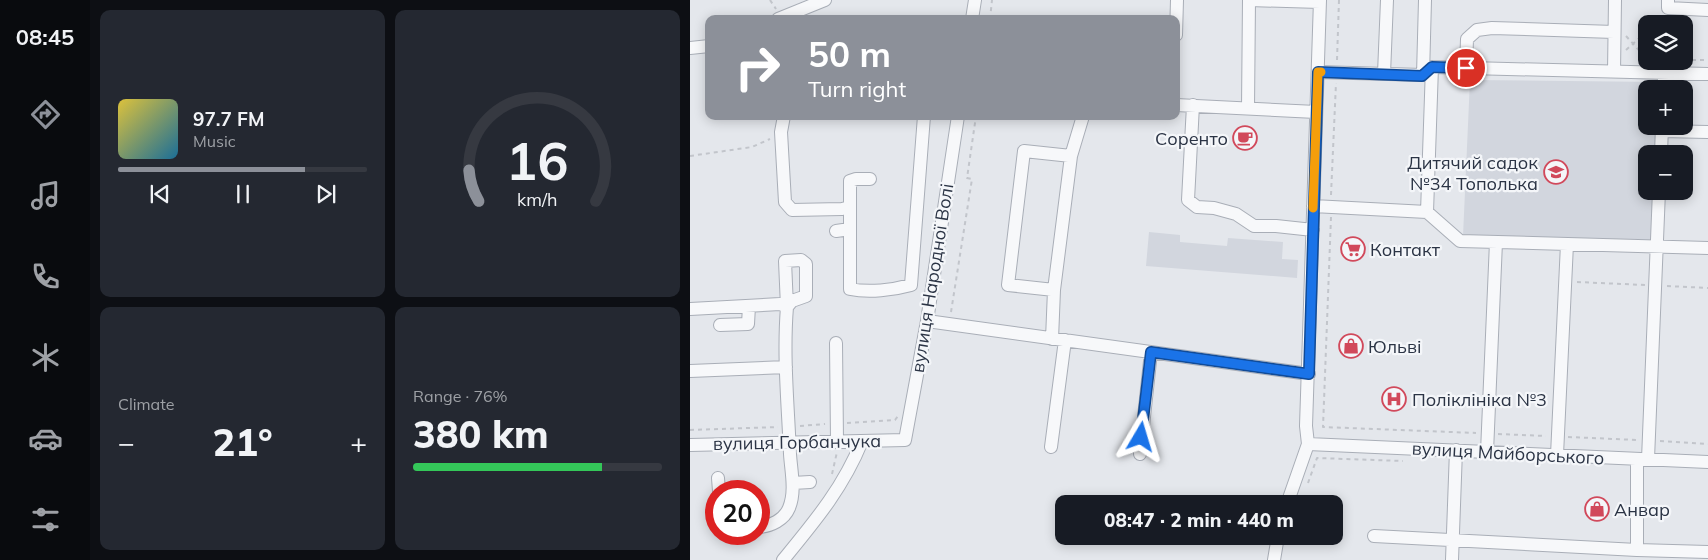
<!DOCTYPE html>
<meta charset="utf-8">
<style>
body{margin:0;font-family:Mulish,sans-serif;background:#242831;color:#f1f3f6;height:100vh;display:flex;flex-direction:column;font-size:19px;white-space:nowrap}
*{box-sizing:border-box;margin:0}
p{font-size:16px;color:#9ea1a6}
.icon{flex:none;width:28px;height:28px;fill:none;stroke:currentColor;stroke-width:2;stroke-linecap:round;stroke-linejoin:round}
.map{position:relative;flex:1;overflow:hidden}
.side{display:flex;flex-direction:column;gap:10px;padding:10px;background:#0d0f14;width:600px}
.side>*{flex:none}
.hud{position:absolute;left:15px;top:15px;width:475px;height:105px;border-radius:10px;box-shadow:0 2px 12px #0003;background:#8c9099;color:#fff;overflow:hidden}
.tools{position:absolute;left:948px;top:15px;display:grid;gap:10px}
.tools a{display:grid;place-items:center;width:55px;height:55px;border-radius:10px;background:#171b24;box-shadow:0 2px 12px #0003;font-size:25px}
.speed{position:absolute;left:15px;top:480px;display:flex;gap:10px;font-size:25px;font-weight:700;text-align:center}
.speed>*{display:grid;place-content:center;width:65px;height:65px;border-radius:50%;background:#171b24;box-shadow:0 2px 12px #0003;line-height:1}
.speed .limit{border:8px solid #d22;background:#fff;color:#111}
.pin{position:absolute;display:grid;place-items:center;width:42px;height:42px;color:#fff;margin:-21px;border:2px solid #fff;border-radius:50%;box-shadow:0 1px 5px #0007}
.me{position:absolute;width:55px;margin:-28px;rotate:7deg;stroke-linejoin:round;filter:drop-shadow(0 0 4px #0008)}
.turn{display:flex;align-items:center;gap:18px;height:105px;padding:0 20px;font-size:22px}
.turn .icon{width:65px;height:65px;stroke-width:2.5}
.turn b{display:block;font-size:35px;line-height:42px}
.big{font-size:38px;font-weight:800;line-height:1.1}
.side .tile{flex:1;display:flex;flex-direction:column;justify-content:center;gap:8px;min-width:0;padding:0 18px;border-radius:10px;background:#242831}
.side .dial{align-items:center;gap:0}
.dial svg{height:130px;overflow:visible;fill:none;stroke:#363941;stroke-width:7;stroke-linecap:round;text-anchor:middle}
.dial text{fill:#f1f3f6;stroke:none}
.song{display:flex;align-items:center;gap:15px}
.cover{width:60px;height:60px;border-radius:8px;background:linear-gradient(135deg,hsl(50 70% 55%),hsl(200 70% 35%))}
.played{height:5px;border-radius:2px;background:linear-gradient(90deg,#8c9099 75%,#363941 75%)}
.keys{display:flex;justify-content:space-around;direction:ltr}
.heat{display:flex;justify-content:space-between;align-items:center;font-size:28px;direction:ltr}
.charge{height:8px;border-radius:4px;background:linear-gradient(90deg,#34c759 76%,#363941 0)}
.side .tiles{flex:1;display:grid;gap:10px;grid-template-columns:repeat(2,1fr)}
.trip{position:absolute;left:365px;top:495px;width:288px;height:50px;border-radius:10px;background:#171b24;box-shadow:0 2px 12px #0003;font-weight:800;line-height:50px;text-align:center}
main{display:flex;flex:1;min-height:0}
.tabs{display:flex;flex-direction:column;width:90px;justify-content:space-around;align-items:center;background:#090b0e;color:#9ea1a6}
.tabs .icon{width:35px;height:35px}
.tabs .on{color:#8c9099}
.tabs b{font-size:22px;color:#f1f3f6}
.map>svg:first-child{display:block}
</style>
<main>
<nav class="tabs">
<b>08:45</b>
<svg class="icon on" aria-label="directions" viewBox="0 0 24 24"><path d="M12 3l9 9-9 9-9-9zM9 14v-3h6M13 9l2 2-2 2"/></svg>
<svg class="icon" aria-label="music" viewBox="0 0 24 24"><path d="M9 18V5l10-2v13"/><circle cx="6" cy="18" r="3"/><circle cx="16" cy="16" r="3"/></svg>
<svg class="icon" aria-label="phone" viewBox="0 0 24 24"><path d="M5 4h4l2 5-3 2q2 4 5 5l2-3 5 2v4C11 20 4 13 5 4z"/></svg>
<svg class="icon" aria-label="climate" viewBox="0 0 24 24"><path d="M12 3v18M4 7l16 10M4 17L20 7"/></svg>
<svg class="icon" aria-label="car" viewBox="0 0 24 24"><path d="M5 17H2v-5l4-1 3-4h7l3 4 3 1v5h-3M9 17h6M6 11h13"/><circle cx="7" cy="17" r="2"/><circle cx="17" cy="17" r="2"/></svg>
<svg class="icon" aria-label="filters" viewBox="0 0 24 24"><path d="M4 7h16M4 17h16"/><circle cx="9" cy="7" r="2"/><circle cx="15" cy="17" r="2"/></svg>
</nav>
<section class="side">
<div class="tiles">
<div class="tile">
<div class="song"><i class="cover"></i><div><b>97.7 FM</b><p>Music</p></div></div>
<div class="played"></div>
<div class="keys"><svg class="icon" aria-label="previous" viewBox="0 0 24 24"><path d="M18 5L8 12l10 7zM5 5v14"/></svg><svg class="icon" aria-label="pause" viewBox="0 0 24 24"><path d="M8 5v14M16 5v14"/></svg><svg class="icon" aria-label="next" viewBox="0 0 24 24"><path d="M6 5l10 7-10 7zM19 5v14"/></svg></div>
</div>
<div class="tile dial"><svg viewBox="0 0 100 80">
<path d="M14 69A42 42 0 1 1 86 69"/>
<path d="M14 69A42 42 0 0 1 8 50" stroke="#8c9099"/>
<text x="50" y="56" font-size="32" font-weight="700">16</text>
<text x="50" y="72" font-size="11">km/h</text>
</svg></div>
<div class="tile"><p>Climate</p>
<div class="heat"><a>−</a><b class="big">21°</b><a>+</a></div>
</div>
<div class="tile"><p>Range · 76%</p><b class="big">380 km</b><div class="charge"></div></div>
</div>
</section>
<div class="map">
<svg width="1018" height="560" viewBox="0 0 1018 560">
<rect width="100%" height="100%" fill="#e4e7ec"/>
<path fill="#d2d6de" d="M 780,80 L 967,82 L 967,89 L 956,89 L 956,126 L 966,126 L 965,154 L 956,154 L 956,191 L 964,191 L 962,240 L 773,236 Z
M 459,232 L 490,235 L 490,242 L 537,246 L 538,238 L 593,242 L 592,259 L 608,260 L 607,278 L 456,266 Z"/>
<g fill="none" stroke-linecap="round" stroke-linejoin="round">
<g stroke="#a9aeb7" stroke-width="14">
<path id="minor" d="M 978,0 L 978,8 L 1018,10
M 88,19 L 135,0
M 282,19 L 285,0
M 486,35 L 487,0
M 0,48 L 19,46
M 776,68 L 777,39 L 787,30 L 802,28 L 924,32
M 628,72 L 733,75 L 742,67 L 1018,74
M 924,72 L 925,0
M 694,74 L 697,0
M 733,75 L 735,0
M 974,89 L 974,73
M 486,105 L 626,112
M 503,105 L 498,200 L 507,207 L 524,208 L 546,214 L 564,226 L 586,226 L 623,230
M 558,108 L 559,0 L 630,2
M 94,116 L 91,132 L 95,202 L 102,210 L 152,209 L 160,207 L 160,289 C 179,293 203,290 221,285 L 234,116
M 972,131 L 1018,132
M 971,154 L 972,126
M 623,206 L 737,212 L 770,241 L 1018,248
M 160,207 L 160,181 L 166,179 L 180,179
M 737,212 L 742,67
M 146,231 L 160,229
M 111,260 L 116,264 L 116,296 L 102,301 L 97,307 L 95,261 Z
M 364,290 L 381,156
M 0,309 L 90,304 L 97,307 C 93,356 98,405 100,454 C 101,471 106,491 99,508 C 94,520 81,526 69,527
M 237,321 L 619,374
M 30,325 L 58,324 L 59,306
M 362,339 L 364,290 L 318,285 L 334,151 L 381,156 L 393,116
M 146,343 L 147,441
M 0,371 L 96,367
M 618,444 L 1018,462
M 0,445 L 215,440 L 237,321 L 268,116
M 361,447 L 375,340
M 797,452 L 806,242
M 450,454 L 461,352
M 867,455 L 877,244
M 947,459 L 947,550 L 1018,552
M 958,459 L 969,191
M 28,478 L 29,491
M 103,483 L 120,482
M 597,504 L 618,444 L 616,426 L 630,0
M 684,536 L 947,550
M 93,560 C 125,521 153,488 172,441
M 584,560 L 588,536
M 762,560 L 766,450"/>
</g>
<path stroke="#c2c5cb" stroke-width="2" stroke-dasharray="4 4" stroke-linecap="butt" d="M 80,0 L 86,9
M 300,19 L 302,0
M 965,24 L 970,17
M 936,36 L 956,58
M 936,50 L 956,32
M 647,60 L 649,0
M 994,60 L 1018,60
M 0,156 L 62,147 L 80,139
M 641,195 L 646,83
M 641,217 L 633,427 L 786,433
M 887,282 L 955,285
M 977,286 L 1018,288
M 261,312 L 282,179 L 277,178 L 286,116
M 157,423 L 205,420 L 208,416
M 110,426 L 135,424
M 0,430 L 88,427
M 808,434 L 856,436
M 878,437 L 948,440
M 970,441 L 1018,444
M 142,474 L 147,452
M 618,483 L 627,458 L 713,461"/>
<use href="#minor" stroke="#f7f8fa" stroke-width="12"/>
</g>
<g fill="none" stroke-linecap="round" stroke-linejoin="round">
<g stroke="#114b97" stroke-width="12">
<path id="route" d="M 451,437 L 461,352 L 619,374 L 628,72 L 732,76 L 742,67 L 776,68"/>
</g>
<use href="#route" stroke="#1a73e8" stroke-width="9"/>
<path stroke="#f59e0b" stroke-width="9" d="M 623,208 L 628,72 L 631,72"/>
</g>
<defs>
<g id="cafe-ring" transform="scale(1.25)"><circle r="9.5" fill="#f4f6f9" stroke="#d1495b" stroke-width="1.5"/><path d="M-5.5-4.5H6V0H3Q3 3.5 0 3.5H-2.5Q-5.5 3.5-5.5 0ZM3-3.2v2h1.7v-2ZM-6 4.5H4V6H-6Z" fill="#d1495b"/></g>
<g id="school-ring" transform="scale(1.25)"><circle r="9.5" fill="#f4f6f9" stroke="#d1495b" stroke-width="1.5"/><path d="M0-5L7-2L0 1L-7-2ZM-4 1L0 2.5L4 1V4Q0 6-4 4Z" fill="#d1495b"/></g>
<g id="supermarket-ring" transform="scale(1.25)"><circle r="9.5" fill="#f4f6f9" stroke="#d1495b" stroke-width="1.5"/><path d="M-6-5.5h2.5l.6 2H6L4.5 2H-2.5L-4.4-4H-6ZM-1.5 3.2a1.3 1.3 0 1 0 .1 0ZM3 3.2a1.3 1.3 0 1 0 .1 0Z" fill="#d1495b"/></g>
<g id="shop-ring" transform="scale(1.25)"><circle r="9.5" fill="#f4f6f9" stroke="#d1495b" stroke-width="1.5"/><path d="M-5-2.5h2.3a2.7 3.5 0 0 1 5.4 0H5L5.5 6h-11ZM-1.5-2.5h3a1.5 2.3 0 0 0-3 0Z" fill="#d1495b"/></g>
<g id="hospital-ring" transform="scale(1.25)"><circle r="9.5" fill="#f4f6f9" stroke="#d1495b" stroke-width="1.5"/><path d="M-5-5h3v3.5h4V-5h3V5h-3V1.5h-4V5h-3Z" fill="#d1495b"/></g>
</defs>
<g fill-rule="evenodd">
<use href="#cafe-ring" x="555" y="138"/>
<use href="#school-ring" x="866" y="172"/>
<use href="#supermarket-ring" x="663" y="249"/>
<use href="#shop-ring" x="661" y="346"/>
<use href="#hospital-ring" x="704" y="399"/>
<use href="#shop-ring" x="907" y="509"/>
</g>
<g text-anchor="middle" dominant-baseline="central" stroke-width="4.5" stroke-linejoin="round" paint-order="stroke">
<g font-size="18" fill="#2b3445" stroke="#f4f6f9" text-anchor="start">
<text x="538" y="138" text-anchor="end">Соренто</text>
<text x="848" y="162" text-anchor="end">Дитячий садок<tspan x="848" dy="21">№34 Тополька</tspan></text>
<text x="680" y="249">Контакт</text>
<text x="678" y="346">Юльві</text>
<text x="722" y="399">Поліклініка №3</text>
<text x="924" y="509">Анвар</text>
</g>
<g font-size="18" fill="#2b3445" stroke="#f4f6f9">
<text transform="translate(242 278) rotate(-81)">вулиця Народної Волі</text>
<text transform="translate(107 442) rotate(-1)">вулиця Горбанчука</text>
<text transform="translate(818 453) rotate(3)">вулиця Майборського</text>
</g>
</g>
</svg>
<div class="tools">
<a><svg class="icon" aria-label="layers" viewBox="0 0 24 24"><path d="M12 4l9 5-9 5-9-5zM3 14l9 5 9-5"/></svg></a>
<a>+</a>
<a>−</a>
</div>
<div class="speed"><div class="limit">20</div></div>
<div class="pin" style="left:776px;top:68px;background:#d93025"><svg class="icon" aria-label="arrive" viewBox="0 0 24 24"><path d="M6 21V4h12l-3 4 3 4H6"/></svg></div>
<svg class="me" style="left:451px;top:437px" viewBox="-20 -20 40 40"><path d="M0-17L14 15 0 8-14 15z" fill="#1a73e8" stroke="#fff" stroke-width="4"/></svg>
<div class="trip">08:47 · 2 min · 440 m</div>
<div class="hud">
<div class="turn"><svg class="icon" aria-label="right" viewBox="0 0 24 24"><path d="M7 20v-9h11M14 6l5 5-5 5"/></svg><div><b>50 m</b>Turn right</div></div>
</div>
</div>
</main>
